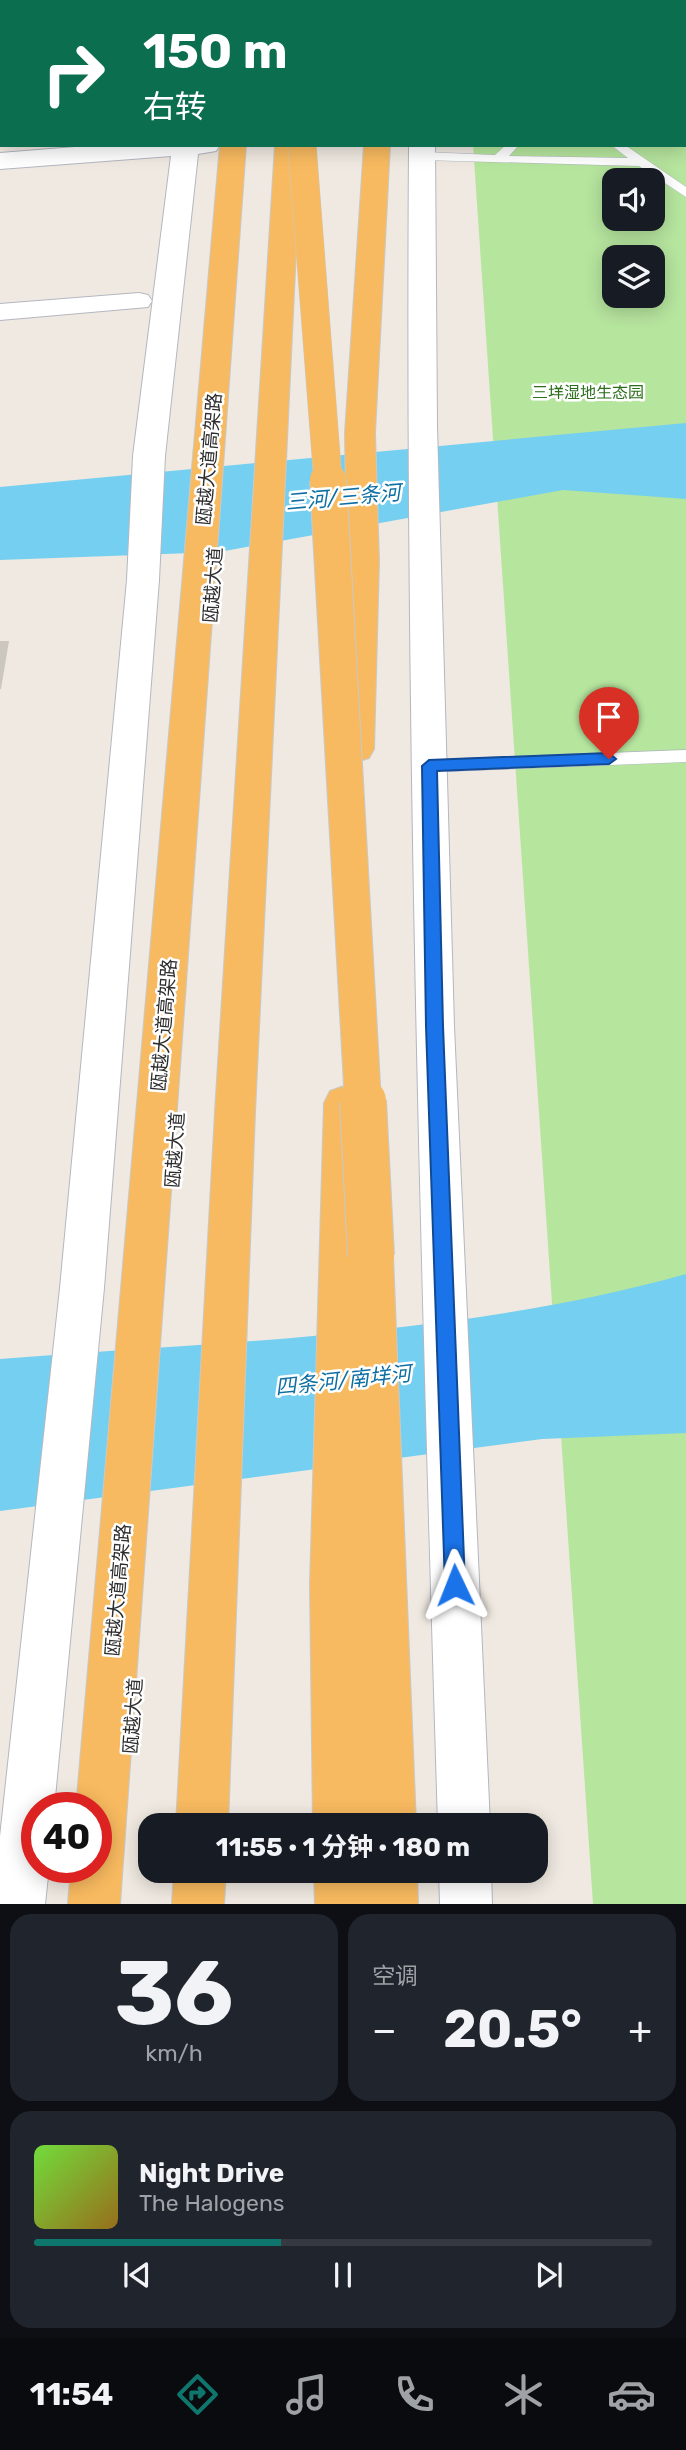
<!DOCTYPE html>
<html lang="zh">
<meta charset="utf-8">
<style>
body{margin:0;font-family:Rubik,"Noto Sans SC",sans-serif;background:#20242c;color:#f1f3f6;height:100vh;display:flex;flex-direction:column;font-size:26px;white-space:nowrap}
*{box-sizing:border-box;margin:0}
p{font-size:23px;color:#9ea1a6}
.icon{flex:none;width:38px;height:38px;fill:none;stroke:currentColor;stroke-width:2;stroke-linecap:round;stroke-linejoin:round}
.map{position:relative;height:1904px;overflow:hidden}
.side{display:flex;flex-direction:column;gap:10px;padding:10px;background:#0d0f14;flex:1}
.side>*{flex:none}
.banner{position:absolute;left:0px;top:0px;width:686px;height:147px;box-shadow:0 4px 18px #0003;background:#0b6e4f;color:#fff;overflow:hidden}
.fabs{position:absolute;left:602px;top:168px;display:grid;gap:14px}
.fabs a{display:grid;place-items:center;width:63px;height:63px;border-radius:14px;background:#171b24;box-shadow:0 4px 18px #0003;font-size:35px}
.speed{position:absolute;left:21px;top:1792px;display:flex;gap:14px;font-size:35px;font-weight:700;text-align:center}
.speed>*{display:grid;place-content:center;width:91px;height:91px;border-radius:50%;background:#171b24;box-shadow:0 4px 18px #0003;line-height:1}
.speed .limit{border:10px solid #d22;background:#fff;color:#111}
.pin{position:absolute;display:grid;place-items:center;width:60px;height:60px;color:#fff;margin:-72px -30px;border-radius:50% 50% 50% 0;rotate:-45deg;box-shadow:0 0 7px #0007}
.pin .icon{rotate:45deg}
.me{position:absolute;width:77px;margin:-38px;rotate:358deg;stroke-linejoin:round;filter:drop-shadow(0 0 5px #0008)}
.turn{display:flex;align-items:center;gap:24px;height:147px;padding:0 28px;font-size:32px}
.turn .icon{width:91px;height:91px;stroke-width:2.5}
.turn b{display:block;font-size:49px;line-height:60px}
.big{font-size:52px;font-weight:700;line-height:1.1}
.side .card{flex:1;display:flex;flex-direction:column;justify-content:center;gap:10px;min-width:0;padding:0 24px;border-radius:21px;background:#20242c}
.side .dial{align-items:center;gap:0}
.dial b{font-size:91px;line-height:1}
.song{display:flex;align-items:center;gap:21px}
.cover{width:84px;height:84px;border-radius:10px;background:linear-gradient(135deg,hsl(100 70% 55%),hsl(40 70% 35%))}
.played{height:7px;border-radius:4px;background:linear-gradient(90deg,#0f766e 40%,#363941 40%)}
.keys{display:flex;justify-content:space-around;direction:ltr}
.heat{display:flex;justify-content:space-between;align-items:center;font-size:38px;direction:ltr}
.side .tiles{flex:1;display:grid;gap:10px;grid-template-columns:1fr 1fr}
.card:last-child{grid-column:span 2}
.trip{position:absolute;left:138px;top:1813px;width:410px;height:70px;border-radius:21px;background:#171b24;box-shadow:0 4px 18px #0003;font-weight:700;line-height:70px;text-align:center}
.dock{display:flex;height:112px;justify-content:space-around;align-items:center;background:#090b0e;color:#9ea1a6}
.dock .icon{width:49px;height:49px}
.dock .current{color:#0f766e}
.dock b{font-size:32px;color:#f1f3f6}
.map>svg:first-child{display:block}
</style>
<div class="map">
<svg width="686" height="1904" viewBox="0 0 686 1904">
<rect width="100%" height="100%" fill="#efe9e1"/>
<path fill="#b6e59e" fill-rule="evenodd" d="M 463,0 L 686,0 L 686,1904 L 593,1904 L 473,145 L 684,145 L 684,2 ZM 614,180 L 653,180 L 653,219 L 614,219 ZM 614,257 L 653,257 L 653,296 L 614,296 Z"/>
<path fill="#dfdcd8" d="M 0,0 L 176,0 L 2,2 L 0,128 Z"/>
<path fill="#75cff0" d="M 686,423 L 686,499 L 563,490 L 219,552 L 0,560 L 0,487 Z
M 686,1274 L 686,1433 L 542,1439 L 0,1511 L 0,1359 C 227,1341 466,1336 686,1274 Z"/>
<path fill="#cbc7bf" d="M 0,641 L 9,641 L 1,689 L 0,689 Z"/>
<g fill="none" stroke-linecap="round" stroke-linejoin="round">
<g stroke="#b4b7c1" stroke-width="1">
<path id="service" d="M 684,100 L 686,100 L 686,108 L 684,108 Z
M 506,145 L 519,145 L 509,156 L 628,158 L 611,145 L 625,145 L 686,187 L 686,197 L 639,166 L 423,160 L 417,156 L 423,152 L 495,155 Z
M 686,750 L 686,762 L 429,772 L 421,766 L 429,760 Z"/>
</g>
<g stroke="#b4b7c1" stroke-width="2">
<path id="minor" d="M 139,293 L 148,295 L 152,301 L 148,307 L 0,320 L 0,304 Z"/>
</g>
<g stroke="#b4b7c1" stroke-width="2">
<path id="tertiary" d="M 191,0 L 215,0 L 215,2 L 191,2 Z
M 406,0 L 430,0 L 430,2 L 406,2 Z
M 100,145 L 220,145 L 216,151 L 198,154 L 165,456 L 159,580 L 104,1288 L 54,1808 L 37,1808 L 37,1867 L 49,1867 L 45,1904 L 0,1904 L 0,1837 L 60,1288 L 127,580 L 133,456 L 171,156 L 0,169 L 0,153 Z
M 409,145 L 435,145 L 437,426 L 454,1026 L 490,1825 L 438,1825 C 421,1265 405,706 409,145 Z
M 439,1871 L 491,1871 L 492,1904 L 440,1904 Z"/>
</g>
<g stroke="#c9c9c9" stroke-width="2">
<path id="trunk" d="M 243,0 L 267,0 L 267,2 L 243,2 Z
M 284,0 L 308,0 L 308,2 L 284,2 Z
M 366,0 L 390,0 L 390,2 L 366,2 Z
M 220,145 L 246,145 L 120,1904 L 68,1904 L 71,1867 L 96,1867 L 96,1808 L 76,1808 Z
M 275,145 L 301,145 L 255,1112 L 228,1825 L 176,1825 L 215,1112 Z
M 364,145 L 390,145 L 375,433 L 379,562 L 374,749 L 369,758 L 356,762 L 343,758 L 338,749 L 347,562 L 345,433 Z
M 344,1086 L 358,1091 L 364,1103 L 363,1240 L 371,1237 L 386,1242 L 393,1256 L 416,1825 L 313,1825 L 310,1584 L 324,1103 L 330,1091 Z
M 174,1871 L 226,1871 L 224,1904 L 172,1904 Z
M 314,1871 L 417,1871 L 418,1904 L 315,1904 Z"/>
</g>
<use href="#service" fill="#fff" fill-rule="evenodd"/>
<use href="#minor" fill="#fff" fill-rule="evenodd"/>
<use href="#tertiary" fill="#fff" fill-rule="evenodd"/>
<use href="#trunk" fill="#f8ba60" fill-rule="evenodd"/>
<g stroke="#c9c9c9" stroke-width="29" stroke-linecap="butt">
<path id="trunk-bridge-far2" d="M 302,145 L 328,481"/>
</g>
<g stroke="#c9c9c9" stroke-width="38" stroke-linecap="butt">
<path id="trunk-bridge-far1" d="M 328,480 L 363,1102"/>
</g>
<g stroke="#c9c9c9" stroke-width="48" stroke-linecap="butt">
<path id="trunk-bridge" d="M 363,1101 L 371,1256"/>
</g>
<use href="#trunk-bridge-far2" stroke="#f8ba60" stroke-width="28"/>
<use href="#trunk-bridge-far1" stroke="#f8ba60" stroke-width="36"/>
<use href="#trunk-bridge" stroke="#f8ba60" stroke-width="46"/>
</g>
<path fill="#1a73e8" stroke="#114b97" stroke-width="2" d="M 609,753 L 616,759 L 609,764 L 437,771 L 443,1026 L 465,1585 L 462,1592 L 455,1595 L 448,1592 L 445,1585 L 426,1026 L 422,766 L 429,760 Z"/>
<g text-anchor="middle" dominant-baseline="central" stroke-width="5" stroke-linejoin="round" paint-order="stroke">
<g font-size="16" fill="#2c6e1b" stroke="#fff">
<text x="588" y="392">三垟湿地生态园</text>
</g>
<g font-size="19" fill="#2e2e2e" stroke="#fff">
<text transform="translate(209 459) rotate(-85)">瓯越大道高架路</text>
<text transform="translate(213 585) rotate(-86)">瓯越大道</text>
<text transform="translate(164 1025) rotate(-85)">瓯越大道高架路</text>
<text transform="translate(175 1150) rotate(-86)">瓯越大道</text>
<text transform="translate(118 1590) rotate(-85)">瓯越大道高架路</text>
<text transform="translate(133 1716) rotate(-86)">瓯越大道</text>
</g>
<g font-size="21" font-style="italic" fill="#0d6fa3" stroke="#fff">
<text transform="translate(343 497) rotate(-5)">三河/三条河</text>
<text transform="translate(343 1380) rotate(-6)">四条河/南垟河</text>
</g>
</g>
</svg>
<div class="fabs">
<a><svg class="icon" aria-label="sound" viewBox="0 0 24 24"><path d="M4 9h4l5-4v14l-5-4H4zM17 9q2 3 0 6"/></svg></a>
<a><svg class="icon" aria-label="layers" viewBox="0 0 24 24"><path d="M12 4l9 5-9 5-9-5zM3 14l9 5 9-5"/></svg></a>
</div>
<div class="speed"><div class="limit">40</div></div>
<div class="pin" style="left:609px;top:759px;background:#d93025"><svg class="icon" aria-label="arrive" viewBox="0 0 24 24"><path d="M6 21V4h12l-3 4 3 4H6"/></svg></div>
<svg class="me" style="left:455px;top:1585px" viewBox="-20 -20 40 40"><path d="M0-17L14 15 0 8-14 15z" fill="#1a73e8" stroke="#fff" stroke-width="4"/></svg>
<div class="trip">11:55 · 1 分钟 · 180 m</div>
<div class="banner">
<div class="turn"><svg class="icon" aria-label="right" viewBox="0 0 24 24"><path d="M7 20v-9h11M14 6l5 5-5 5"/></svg><div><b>150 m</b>右转</div></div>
</div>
</div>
<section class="side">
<div class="tiles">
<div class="card dial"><b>36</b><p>km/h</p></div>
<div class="card"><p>空调</p>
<div class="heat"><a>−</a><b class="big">20.5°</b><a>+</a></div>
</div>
<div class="card">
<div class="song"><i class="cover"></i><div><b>Night Drive</b><p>The Halogens</p></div></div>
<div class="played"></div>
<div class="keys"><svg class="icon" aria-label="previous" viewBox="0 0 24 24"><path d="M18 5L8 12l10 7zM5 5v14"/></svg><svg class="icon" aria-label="pause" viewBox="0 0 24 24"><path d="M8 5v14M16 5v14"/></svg><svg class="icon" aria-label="next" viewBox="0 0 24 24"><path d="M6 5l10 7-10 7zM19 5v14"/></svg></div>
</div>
</div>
</section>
<nav class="dock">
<b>11:54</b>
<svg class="icon current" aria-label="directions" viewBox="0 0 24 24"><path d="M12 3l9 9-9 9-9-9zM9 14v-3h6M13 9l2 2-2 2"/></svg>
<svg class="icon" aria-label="music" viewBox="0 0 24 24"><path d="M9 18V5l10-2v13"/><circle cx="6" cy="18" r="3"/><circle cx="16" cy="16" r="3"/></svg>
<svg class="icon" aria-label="phone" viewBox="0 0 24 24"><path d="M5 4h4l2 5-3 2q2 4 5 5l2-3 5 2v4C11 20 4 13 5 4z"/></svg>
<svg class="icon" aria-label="climate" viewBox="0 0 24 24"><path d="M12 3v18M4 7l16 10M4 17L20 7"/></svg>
<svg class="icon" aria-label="car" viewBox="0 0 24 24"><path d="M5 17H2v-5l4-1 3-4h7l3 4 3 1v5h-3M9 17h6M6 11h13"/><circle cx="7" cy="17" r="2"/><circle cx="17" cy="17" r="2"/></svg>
</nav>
